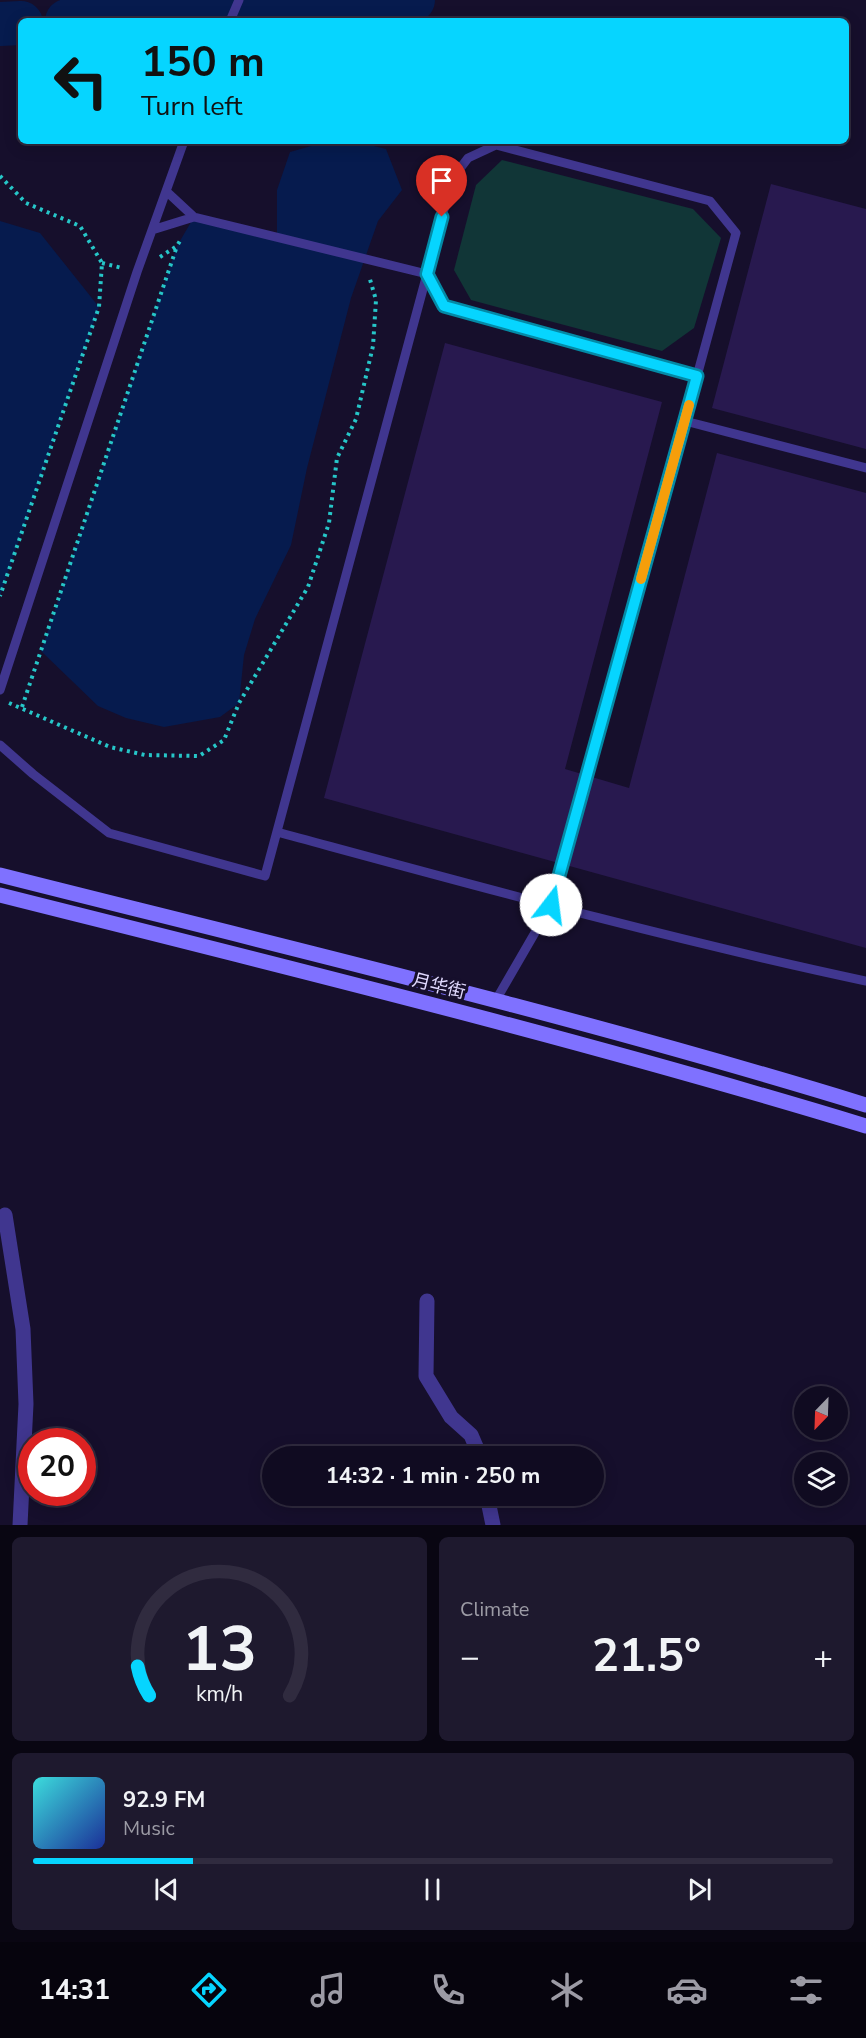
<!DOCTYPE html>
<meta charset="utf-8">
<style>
body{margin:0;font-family:"Nunito Sans","Noto Sans SC",sans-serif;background:#1e192e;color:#f1f3f6;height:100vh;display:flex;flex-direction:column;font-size:22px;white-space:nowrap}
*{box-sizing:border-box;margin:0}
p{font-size:20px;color:#9c9ba5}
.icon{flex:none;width:33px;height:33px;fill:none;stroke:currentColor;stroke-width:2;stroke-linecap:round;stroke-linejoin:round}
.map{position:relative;height:1525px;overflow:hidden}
.sheet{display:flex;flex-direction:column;gap:12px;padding:12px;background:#090612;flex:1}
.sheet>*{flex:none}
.guide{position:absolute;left:18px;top:18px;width:831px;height:126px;border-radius:9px;box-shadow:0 3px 15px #0003,0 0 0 2px #302b3f;background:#06d5ff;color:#111;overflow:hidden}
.needle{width:39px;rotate:203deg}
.fabs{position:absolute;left:794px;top:1386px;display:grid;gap:12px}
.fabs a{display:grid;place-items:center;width:54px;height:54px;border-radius:50%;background:#100b21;box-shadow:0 3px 15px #0003,0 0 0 2px #302b3f;font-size:30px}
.speed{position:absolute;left:18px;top:1428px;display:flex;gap:12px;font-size:30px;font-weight:700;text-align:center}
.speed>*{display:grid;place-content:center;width:78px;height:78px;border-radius:50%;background:#100b21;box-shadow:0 3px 15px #0003,0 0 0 2px #302b3f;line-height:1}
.speed .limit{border:9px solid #d22;background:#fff;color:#111}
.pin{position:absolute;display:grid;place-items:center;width:51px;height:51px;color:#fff;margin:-62px -26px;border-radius:50% 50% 50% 0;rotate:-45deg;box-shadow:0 0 6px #0007}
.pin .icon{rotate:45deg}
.me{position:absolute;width:66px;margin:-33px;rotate:15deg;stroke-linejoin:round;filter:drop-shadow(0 0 4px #0008)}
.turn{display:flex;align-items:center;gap:21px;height:126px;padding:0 24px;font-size:27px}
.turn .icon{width:78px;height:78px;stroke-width:2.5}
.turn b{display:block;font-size:42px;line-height:51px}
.big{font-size:45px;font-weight:700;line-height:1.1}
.sheet .widget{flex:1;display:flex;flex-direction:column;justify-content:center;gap:9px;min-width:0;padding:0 21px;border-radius:9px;background:#1e192e}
.sheet .dial{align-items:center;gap:0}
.dial svg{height:156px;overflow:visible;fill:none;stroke:#302b3f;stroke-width:7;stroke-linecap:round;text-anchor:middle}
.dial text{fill:#f1f3f6;stroke:none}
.song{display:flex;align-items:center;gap:18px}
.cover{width:72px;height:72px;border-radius:9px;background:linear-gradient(135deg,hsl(180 70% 55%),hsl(230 70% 35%))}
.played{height:6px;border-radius:3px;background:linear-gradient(90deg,#06d5ff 20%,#302b3f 20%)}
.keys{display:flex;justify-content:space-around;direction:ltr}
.heat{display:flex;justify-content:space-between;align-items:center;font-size:33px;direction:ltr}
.sheet .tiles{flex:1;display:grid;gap:12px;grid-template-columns:1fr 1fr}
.widget:last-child{grid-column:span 2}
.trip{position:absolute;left:262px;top:1446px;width:342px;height:60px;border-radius:30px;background:#100b21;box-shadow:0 3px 15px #0003,0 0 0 2px #302b3f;font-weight:700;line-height:60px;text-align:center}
.tabs{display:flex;height:96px;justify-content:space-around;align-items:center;background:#06040d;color:#9c9ba5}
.tabs .icon{width:42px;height:42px}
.tabs .current{color:#06d5ff}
.tabs b{font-size:27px;color:#f1f3f6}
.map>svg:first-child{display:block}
</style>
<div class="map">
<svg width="866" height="1525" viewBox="0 0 866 1525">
<rect width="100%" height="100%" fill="#160f2c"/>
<path fill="#113637" d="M 502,160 L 693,209 L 721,238 L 694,328 L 662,351 L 471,300 L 454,270 L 476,185 Z"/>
<path fill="#061b4e" d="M 329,141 L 354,141 L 386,149 L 402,190 L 378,221 L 351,298 L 307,468 L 291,545 L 255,619 L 244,655 L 239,703 L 220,717 L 164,727 L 126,718 L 98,706 L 41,651 L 177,246 L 194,217 L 277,237 L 277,190 L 290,152 Z
M 0,221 L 40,233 L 99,307 L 0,596 Z"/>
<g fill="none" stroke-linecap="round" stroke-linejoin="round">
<path stroke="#061b4e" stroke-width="44" d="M 67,21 L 257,13 L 413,0
M 0,24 L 21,23"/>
</g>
<path fill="#28194f" d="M 771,184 L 866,209 L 866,449 L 712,408 Z
M 445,343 L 662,402 L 565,769 L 629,788 L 717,453 L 866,493 L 866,948 L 324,798 Z"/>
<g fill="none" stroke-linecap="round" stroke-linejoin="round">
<path stroke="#26c6c8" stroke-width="4" stroke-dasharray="3 4.5" stroke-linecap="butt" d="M 0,176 L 26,203 L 80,226 L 102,263 L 99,307 L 0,596
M 160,257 L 177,246 L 181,239
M 102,263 L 122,268
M 9,703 L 110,747 L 145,755 L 199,756 L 224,740 L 239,703 L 308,587 L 329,523 L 337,458 L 356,419 L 373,346 L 376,300 L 369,276
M 22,707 L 177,246"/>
<path stroke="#40368f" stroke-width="9" d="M 230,21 L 239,0
M 496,145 L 710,201 L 736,233 L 697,376 L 444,306 L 427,274 L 452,179 L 468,158 Z
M 152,230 L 194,217
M 685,421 L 866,468
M 0,690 L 137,272 L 184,141
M 0,745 L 33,774 L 109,833 L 265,876 L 427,274 L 194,217 L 166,191
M 277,832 C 473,885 668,939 866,981
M 496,1000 L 551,905 L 697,376"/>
<path stroke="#40368f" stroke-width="15" d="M 5,1215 L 23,1329 L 26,1404 L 20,1525
M 427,1301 L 426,1376 L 451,1417 L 471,1435 L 480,1456
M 487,1496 L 493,1525"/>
<path stroke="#7f71ff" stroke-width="15" d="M 0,875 C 289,948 580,1017 866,1105
M 0,895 C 290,968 580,1039 866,1126"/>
</g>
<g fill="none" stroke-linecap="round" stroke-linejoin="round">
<g stroke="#048aa6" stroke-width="15">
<path id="route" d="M 442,217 L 427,274 L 444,306 L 697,376 L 551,905"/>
</g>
<use href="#route" stroke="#06d5ff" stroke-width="10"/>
<path stroke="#f59e0b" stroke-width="10" d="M 641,579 L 689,405"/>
</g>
<g text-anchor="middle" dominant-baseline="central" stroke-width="6" stroke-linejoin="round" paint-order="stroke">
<g font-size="18" fill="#e1daff" stroke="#160f2c">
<text transform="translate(439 986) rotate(14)">月华街</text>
</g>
</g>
</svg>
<div class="fabs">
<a><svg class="needle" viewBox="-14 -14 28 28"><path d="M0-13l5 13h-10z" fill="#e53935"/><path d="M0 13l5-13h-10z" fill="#9c9ba5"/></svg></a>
<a><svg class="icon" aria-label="layers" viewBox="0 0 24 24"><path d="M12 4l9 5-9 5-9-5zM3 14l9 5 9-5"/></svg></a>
</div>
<div class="speed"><div class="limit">20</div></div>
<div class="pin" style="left:442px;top:217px;background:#d93025"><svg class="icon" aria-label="arrive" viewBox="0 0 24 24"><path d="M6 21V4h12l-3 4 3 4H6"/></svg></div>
<svg class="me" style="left:551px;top:905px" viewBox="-20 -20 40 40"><circle r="19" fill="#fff"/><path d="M0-13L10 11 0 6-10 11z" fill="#06d5ff"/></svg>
<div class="trip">14:32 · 1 min · 250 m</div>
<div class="guide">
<div class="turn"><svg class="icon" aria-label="left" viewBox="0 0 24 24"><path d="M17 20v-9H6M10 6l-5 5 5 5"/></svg><div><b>150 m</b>Turn left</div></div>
</div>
</div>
<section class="sheet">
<div class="tiles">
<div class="widget dial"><svg viewBox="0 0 100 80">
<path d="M14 69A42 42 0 1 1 86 69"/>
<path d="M14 69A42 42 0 0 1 8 54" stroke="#06d5ff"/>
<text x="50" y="56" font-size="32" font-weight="700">13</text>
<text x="50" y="72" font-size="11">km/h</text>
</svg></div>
<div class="widget"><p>Climate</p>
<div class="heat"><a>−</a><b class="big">21.5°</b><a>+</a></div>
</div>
<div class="widget">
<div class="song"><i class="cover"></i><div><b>92.9 FM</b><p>Music</p></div></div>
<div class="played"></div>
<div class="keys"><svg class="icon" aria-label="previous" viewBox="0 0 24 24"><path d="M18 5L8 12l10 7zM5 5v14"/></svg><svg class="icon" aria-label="pause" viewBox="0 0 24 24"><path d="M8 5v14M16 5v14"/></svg><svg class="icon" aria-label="next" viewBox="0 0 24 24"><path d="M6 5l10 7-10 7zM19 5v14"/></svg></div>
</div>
</div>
</section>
<nav class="tabs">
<b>14:31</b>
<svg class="icon current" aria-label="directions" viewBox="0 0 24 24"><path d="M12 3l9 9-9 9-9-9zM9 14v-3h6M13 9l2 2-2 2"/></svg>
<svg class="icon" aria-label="music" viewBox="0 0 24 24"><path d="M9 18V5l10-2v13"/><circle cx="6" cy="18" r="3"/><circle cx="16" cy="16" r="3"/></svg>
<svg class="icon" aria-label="phone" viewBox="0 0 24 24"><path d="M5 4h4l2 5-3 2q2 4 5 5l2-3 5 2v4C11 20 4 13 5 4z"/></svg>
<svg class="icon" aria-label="climate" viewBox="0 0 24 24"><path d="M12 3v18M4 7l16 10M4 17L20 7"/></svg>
<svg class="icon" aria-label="car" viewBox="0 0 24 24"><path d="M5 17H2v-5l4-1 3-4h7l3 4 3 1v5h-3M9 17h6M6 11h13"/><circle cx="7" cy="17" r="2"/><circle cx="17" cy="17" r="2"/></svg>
<svg class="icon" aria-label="filters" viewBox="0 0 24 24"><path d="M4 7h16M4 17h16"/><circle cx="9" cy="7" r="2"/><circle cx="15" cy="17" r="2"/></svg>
</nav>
